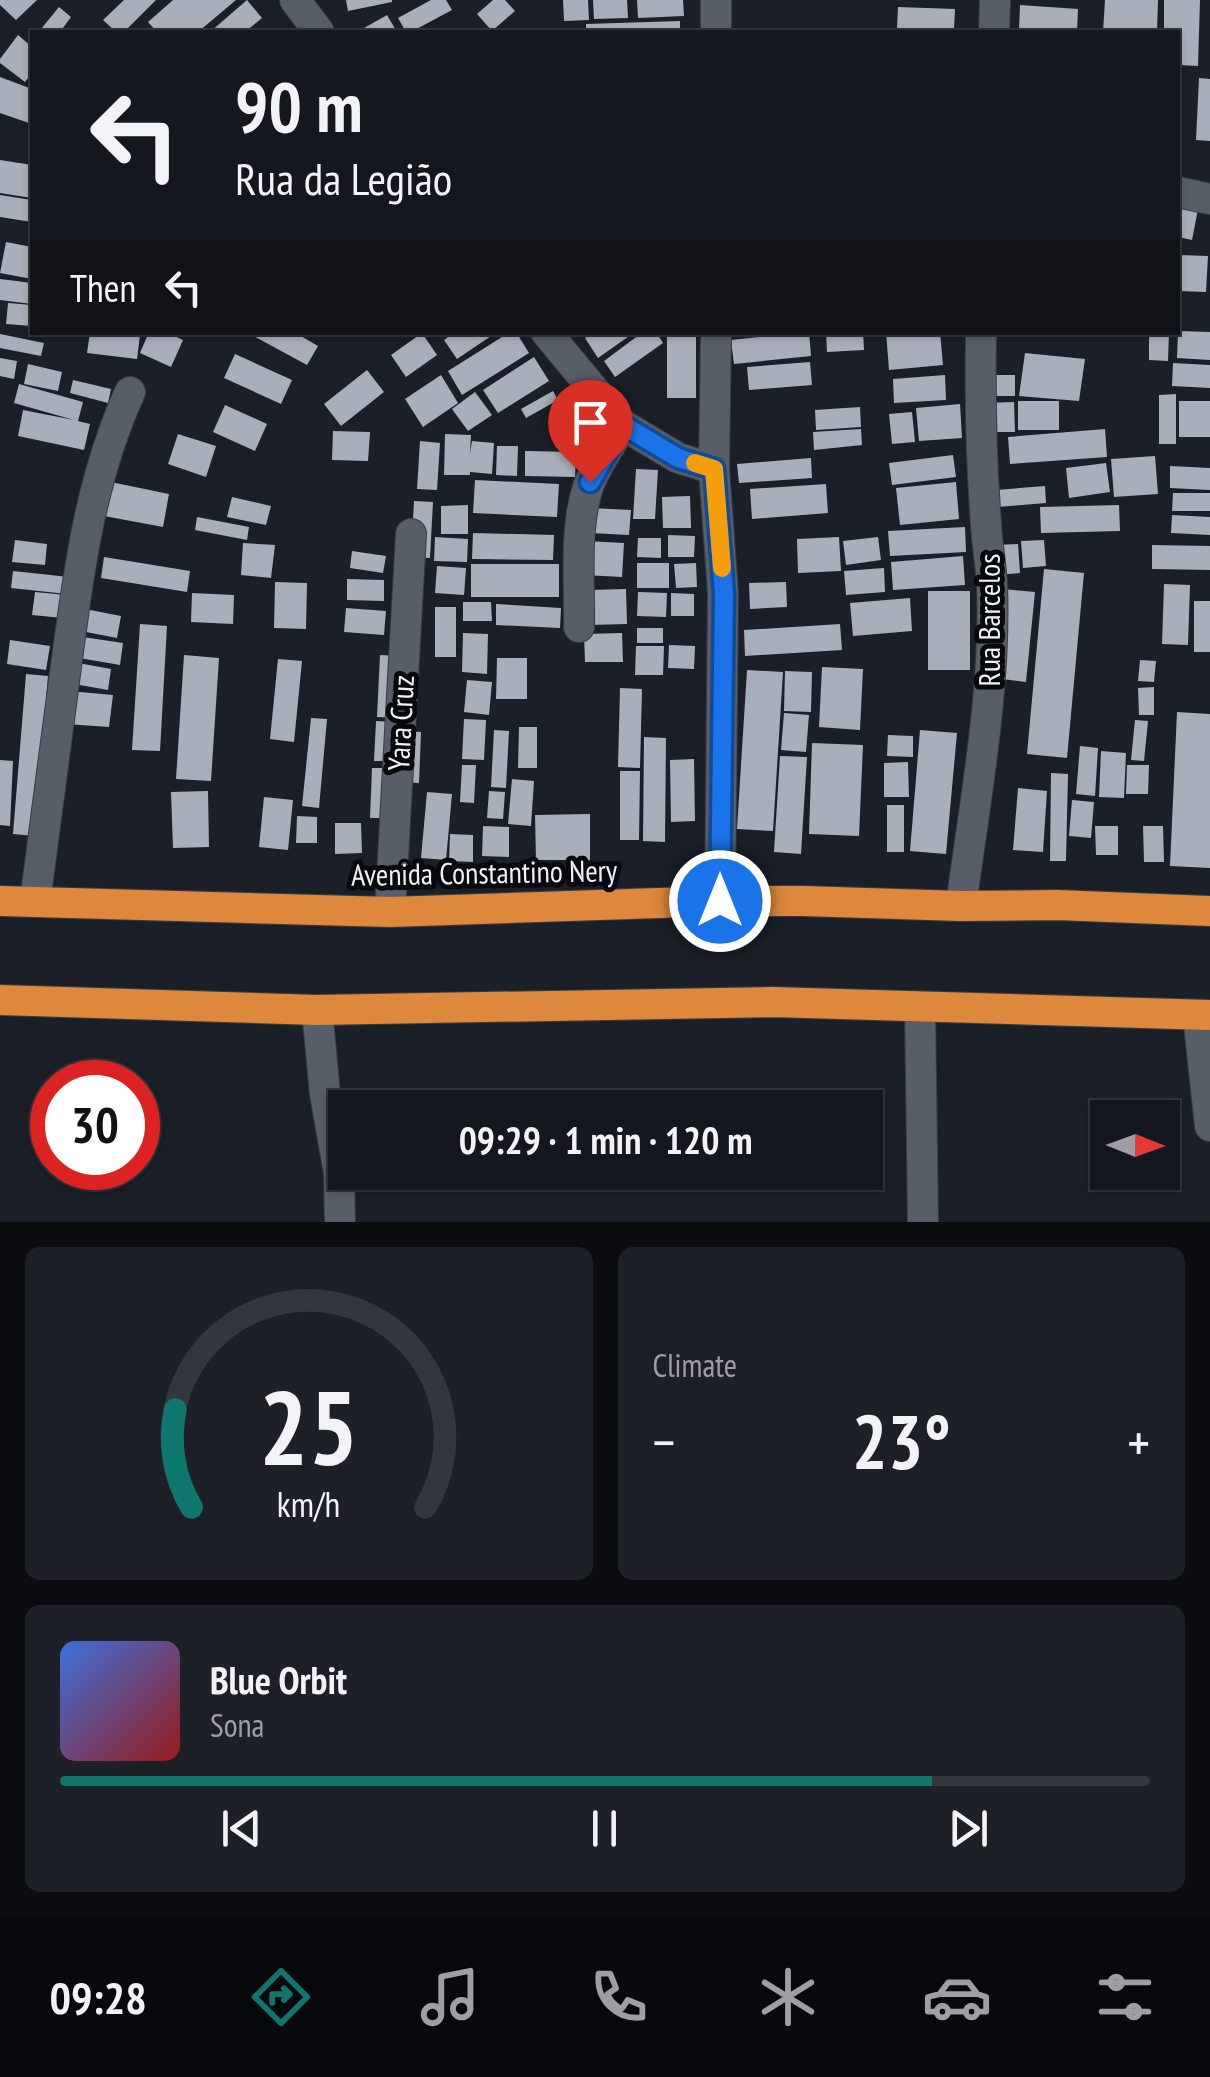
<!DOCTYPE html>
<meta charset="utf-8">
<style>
body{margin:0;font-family:"PT Sans Narrow",sans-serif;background:#1d2027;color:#f1f3f6;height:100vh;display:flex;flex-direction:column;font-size:38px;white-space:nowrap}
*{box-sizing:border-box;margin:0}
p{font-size:32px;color:#9d9fa4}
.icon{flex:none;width:55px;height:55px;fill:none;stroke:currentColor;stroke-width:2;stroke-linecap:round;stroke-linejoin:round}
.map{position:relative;height:1222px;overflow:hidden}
.drawer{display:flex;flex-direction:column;gap:25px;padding:25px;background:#0b0d10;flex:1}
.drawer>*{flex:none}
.banner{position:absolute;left:30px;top:30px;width:1150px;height:305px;border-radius:0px;box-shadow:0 2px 8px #0004,0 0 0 2px #33363c;background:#14171e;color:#f1f3f6;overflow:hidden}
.needle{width:65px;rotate:91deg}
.buttons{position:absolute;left:1090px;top:1100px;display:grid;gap:20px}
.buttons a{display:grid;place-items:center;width:90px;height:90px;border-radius:0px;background:#14171e;box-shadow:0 2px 8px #0004,0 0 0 2px #33363c;font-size:50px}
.speed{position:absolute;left:30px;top:1060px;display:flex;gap:20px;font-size:50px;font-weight:700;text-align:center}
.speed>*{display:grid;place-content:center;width:130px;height:130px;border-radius:50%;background:#14171e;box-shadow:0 2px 8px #0004,0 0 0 2px #33363c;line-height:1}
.speed .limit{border:15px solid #d22;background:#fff;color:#111}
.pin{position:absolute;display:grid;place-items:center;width:85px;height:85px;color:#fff;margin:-102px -42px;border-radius:50% 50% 50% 0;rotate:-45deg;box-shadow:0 0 10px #0007}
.pin .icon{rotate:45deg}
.me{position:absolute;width:110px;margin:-55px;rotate:0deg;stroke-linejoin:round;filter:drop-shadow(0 0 8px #0008)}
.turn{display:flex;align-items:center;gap:35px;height:210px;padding:0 40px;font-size:45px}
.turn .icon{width:130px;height:130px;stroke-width:2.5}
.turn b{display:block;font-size:70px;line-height:85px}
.then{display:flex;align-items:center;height:95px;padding:0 40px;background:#0003;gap:20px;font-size:38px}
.big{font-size:75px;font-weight:700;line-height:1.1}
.drawer .tile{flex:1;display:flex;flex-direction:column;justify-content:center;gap:15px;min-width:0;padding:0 35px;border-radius:15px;background:#1d2027}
.drawer .dial{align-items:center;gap:0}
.dial svg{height:260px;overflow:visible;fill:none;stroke:#33363c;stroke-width:7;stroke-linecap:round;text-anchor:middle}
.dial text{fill:#f1f3f6;stroke:none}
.song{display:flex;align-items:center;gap:30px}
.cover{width:120px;height:120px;border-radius:15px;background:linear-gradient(135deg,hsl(220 70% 55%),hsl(0 70% 35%))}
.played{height:10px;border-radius:5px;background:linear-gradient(90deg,#0f766e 80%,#33363c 80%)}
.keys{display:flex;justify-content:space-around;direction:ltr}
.heat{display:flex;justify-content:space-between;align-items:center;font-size:55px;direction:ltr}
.drawer .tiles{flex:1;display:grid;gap:25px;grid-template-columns:1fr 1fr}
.tile:last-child{grid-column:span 2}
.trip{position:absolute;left:328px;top:1090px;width:555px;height:100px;border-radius:0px;background:#14171e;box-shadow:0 2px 8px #0004,0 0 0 2px #33363c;font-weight:700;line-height:100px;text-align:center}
.tab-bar{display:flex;height:160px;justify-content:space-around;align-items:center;background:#08090c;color:#9d9fa4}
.tab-bar .icon{width:70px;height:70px}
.tab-bar .selected{color:#0f766e}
.tab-bar b{font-size:45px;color:#f1f3f6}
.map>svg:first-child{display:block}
</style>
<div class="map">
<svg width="1210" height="1222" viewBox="0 0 1210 1222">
<rect width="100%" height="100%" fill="#1b1f28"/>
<path fill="#a8aeba" d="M 0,0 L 37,0 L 16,20 L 0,5 Z
M 124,0 L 156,0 L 124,32 L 116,32 L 103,20 Z
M 173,0 L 236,0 L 198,32 L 157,32 L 148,22 Z
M 247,0 L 262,18 L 245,32 L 210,32 Z
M 346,0 L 392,0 L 392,2 L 348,11 Z
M 431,0 L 446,0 L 452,10 L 411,32 L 406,32 L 398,18 Z
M 493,0 L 505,0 L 515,11 L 492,31 L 477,14 Z
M 563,0 L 588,0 L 589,20 L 564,21 Z
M 593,0 L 627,0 L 628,18 L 594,19 Z
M 637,0 L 683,0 L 684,16 L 638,18 Z
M 1105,0 L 1158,0 L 1157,32 L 1103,32 Z
M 1164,0 L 1200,0 L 1198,66 L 1178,65 L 1178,32 L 1164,32 Z
M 1020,5 L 1078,9 L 1077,32 L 1019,29 Z
M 59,7 L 71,17 L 60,32 L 46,32 L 41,29 Z
M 898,7 L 955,9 L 954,30 L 897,28 Z
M 387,15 L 397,32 L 357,32 Z
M 680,21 L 680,32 L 586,32 L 586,24 Z
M 18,35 L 32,47 L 32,73 L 25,82 L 0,63 L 0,59 Z
M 0,77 L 32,89 L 32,124 L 0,113 Z
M 1199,78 L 1210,79 L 1210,141 L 1196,140 Z
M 0,160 L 32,165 L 32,198 L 0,193 Z
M 0,195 L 32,200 L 32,222 L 0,217 Z
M 1178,199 L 1199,204 L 1192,240 L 1178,237 Z
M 6,242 L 32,247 L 32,279 L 0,273 Z
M 1178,255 L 1208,256 L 1206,292 L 1178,291 Z
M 0,279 L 32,283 L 32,304 L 0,300 Z
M 8,303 L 32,305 L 32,326 L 6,324 Z
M 1178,331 L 1210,332 L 1210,360 L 1177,358 Z
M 90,332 L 140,335 L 137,359 L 87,353 Z
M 149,332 L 166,332 L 183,340 L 171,367 L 140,353 Z
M 246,332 L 294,332 L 318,346 L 307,365 Z
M 455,332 L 497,332 L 457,359 L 444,340 Z
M 510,332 L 516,332 L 529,353 L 462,395 L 448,371 Z
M 593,332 L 635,332 L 598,358 L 585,338 Z
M 643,332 L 656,332 L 663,343 L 615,377 L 604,361 Z
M 667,332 L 696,332 L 696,398 L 667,398 Z
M 809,332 L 811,356 L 734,364 L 731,340 Z
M 826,332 L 863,332 L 864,350 L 827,352 Z
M 886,332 L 940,332 L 943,365 L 889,370 Z
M 1149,332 L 1169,332 L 1168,361 L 1149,360 Z
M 422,333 L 437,355 L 406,377 L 391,355 Z
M 0,334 L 44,343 L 41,356 L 0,348 Z
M 1025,353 L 1085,359 L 1079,401 L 1019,396 Z
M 235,354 L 292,380 L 281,404 L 224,378 Z
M 534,357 L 549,381 L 498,413 L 483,390 Z
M 0,358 L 17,361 L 14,379 L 0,376 Z
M 810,362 L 812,385 L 749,390 L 747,367 Z
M 1173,363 L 1210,365 L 1210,388 L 1172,386 Z
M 28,364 L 62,372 L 58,391 L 24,384 Z
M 367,370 L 384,392 L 341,426 L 324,404 Z
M 441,375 L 458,403 L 423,427 L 405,399 Z
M 945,375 L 946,400 L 894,403 L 893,379 Z
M 983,375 L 1015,375 L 1015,396 L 983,396 Z
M 73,380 L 111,389 L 108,403 L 70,393 Z
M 19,384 L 83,402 L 78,421 L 90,424 L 84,450 L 18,436 L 23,410 L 74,420 L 14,403 Z
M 553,391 L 558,400 L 526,418 L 521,409 Z
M 475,392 L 492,415 L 468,431 L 452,409 Z
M 1176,394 L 1176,444 L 1159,444 L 1159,395 Z
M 1018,401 L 1059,401 L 1059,430 L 1018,430 Z
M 1179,401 L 1210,401 L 1210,437 L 1179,437 Z
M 1014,402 L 1015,432 L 986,432 L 985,403 Z
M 960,404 L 962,438 L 919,441 L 916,408 Z
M 225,405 L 267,424 L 255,451 L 213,432 Z
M 860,407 L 861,427 L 816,430 L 815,410 Z
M 912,412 L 915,442 L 892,444 L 889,414 Z
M 861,429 L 862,445 L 814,450 L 813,432 Z
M 1105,429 L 1107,457 L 1010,464 L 1008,437 Z
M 333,431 L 370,432 L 368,461 L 332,460 Z
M 178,434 L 216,446 L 206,477 L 168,464 Z
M 445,434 L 471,435 L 470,454 L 472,441 L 494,443 L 492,474 L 470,472 L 470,475 L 444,475 Z
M 420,441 L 440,443 L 437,490 L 417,489 Z
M 497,446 L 518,446 L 517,476 L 496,475 Z
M 525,451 L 576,452 L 575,477 L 525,476 Z
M 953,455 L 956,477 L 892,485 L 889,463 Z
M 1155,456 L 1158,494 L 1114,497 L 1111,459 Z
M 811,458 L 812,478 L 739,483 L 737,464 Z
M 1106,463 L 1110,492 L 1069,498 L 1066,468 Z
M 1170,466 L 1210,468 L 1210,490 L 1170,488 Z
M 636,469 L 658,470 L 655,519 L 633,519 Z
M 475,480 L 559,484 L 557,517 L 473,513 Z
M 106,481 L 169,494 L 163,527 L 99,515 Z
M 956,482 L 959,519 L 900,525 L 896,488 Z
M 826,484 L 828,513 L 752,519 L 750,489 Z
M 1045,486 L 1046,503 L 998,507 L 996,490 Z
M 1173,493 L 1210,493 L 1210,511 L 1172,511 Z
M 690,496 L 691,528 L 663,528 L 662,497 Z
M 232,497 L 271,506 L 266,525 L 227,517 Z
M 414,501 L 433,502 L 430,558 L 411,557 Z
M 468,505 L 468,534 L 441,534 L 441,506 Z
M 1119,505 L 1120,531 L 1041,533 L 1040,507 Z
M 591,508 L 631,510 L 629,535 L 590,533 Z
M 1172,515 L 1210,517 L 1210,535 L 1171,533 Z
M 197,517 L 249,527 L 247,540 L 195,530 Z
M 965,527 L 966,552 L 890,556 L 888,531 Z
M 473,533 L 554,535 L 553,560 L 472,559 Z
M 668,535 L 695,536 L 694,557 L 668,557 Z
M 435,537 L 468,539 L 467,562 L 434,561 Z
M 839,537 L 841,571 L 798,573 L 797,539 Z
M 878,537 L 881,560 L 846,565 L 843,541 Z
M 638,538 L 661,538 L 661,558 L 637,557 Z
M 15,540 L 47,544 L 45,565 L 12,562 Z
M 1044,540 L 1046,566 L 1023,568 L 1021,541 Z
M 586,541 L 624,543 L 622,577 L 584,575 Z
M 243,543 L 275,545 L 271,578 L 241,575 Z
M 1018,544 L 1020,573 L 996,575 L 994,545 Z
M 1152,545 L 1210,546 L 1210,570 L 1152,569 Z
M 352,551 L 386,556 L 383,573 L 350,568 Z
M 963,556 L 965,585 L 893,590 L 891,562 Z
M 104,557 L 190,571 L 187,592 L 101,578 Z
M 637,563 L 669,563 L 669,588 L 637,588 Z
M 696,563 L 697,587 L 676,588 L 674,564 Z
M 471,564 L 559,564 L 559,597 L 471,597 Z
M 437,566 L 466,568 L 464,595 L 435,593 Z
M 884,568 L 885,592 L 846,595 L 844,571 Z
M 1044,569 L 1084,573 L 1067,758 L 1027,754 Z
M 13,571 L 69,577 L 67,594 L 11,588 Z
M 347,579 L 384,580 L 384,601 L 347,600 Z
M 275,582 L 307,583 L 306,629 L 274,628 Z
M 786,582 L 787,607 L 750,609 L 749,583 Z
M 1164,584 L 1190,585 L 1188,645 L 1162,644 Z
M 626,589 L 627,624 L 590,625 L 589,590 Z
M 1003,589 L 1035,592 L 1026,682 L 994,678 Z
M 928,591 L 970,591 L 970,670 L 928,670 Z
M 35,592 L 66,595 L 63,618 L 32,615 Z
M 638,592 L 667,593 L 666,617 L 637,616 Z
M 192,593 L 234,595 L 233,624 L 191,622 Z
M 671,593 L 694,594 L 694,616 L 671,616 Z
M 910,598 L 912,631 L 853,636 L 850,603 Z
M 1194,601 L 1210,601 L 1210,652 L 1194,652 Z
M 463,602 L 491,602 L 492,621 L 463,621 Z
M 496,604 L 561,608 L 560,628 L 496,625 Z
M 435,607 L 456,607 L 456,657 L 435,657 Z
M 80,608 L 121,616 L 117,638 L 76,630 Z
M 346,608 L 386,611 L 384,635 L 344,632 Z
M 140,624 L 167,626 L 160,751 L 132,750 Z
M 840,624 L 842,650 L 745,656 L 744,630 Z
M 637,628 L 663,628 L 663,643 L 637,643 Z
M 463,633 L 488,634 L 487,674 L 462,672 Z
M 622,633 L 623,662 L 585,662 L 584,634 Z
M 83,637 L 123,643 L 120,665 L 79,658 Z
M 10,640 L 50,646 L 46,670 L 7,664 Z
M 669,645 L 695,646 L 694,669 L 668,668 Z
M 636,646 L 664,646 L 663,675 L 635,675 Z
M 184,655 L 219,658 L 211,781 L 176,779 Z
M 380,655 L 401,656 L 398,718 L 377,717 Z
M 497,658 L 527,658 L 527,699 L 496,699 Z
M 278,659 L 302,661 L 294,742 L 270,739 Z
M 1140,660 L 1156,661 L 1154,682 L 1138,681 Z
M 78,663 L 111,669 L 108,690 L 74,684 Z
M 822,667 L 863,669 L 860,730 L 819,727 Z
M 747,670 L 783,672 L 773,831 L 737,829 Z
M 785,671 L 812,672 L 811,712 L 784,711 Z
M 26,674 L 48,676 L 35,836 L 13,834 Z
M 467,680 L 492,682 L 489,715 L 464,712 Z
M 1154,687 L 1154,715 L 1139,715 L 1138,688 Z
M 620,688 L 642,689 L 640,768 L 618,767 Z
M 69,691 L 113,695 L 109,727 L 66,724 Z
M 1177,712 L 1210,714 L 1210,868 L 1170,866 Z
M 784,713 L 809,715 L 806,752 L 781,750 Z
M 311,718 L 327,719 L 319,808 L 302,806 Z
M 464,719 L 486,720 L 484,760 L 462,759 Z
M 1135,720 L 1148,721 L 1144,761 L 1131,760 Z
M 376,721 L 395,722 L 393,761 L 374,761 Z
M 519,727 L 537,727 L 537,768 L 518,768 Z
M 494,730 L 509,731 L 506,788 L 491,787 Z
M 920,730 L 957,733 L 946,854 L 910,851 Z
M 403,731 L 421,732 L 419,783 L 401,782 Z
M 888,735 L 913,736 L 913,757 L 887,756 Z
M 644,737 L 666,738 L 665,842 L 643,841 Z
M 812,743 L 863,745 L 859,836 L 809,834 Z
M 1080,746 L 1098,748 L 1095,796 L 1076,794 Z
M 1101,751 L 1126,753 L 1124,798 L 1099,797 Z
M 780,756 L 807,757 L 801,854 L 774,852 Z
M 694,759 L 695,821 L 671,822 L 670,760 Z
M 0,760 L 13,761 L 10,826 L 0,825 Z
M 908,762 L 909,797 L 884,797 L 884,763 Z
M 462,765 L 476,765 L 474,803 L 460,802 Z
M 1127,765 L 1149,765 L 1148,794 L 1126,794 Z
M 372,768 L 389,768 L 388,818 L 370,818 Z
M 620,771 L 640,771 L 639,840 L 620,840 Z
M 1051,773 L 1068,774 L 1066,861 L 1050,861 Z
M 512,779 L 534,781 L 531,826 L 508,824 Z
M 1018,788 L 1047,791 L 1043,852 L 1013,850 Z
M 208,791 L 209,847 L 173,848 L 171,792 Z
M 489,791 L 505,792 L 503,819 L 487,818 Z
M 427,792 L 452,794 L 446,860 L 421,858 Z
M 264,797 L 293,800 L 288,850 L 259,847 Z
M 1072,800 L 1094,802 L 1091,838 L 1069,836 Z
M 887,805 L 904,805 L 904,852 L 887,852 Z
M 590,814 L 590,860 L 536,860 L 535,815 Z
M 297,816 L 317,817 L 317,843 L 296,843 Z
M 335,823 L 361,823 L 362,853 L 335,854 Z
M 483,826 L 509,827 L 509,857 L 482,856 Z
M 1095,826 L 1118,826 L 1118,855 L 1096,855 Z
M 1143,826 L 1163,826 L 1164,862 L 1144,862 Z
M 450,834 L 473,835 L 473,862 L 449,861 Z"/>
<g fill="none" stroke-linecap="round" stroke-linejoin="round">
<g stroke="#393c44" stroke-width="32">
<path id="minor" d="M 295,0 L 319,32
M 716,0 L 716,32
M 994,32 L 995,0
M 1178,192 L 1210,199
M 546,332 L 623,425 L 678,458 L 714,469
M 716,332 L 714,469 L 723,593 L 720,901
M 579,627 C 580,582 574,530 588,487 C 596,465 611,445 623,425
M 35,902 C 45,826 55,750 65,674 C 78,577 89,482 130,392
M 961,906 C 975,800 996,692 992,585 C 991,565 987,545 986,524 C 981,460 980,397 981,332
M 390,912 L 411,534
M 920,1007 L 923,1222
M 317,1010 L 325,1094 L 339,1173 L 340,1222
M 1198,1015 L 1210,1126"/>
</g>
<g stroke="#393c44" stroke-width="32">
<path id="highway" d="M 0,901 L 390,912 L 720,901 L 803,901 L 961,906 L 1057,905 L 1210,911
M 0,1000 L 317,1010 L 772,1002 L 1210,1015"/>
</g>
<use href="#minor" stroke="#585e68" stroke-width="30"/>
<use href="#highway" stroke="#dd883c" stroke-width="30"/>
</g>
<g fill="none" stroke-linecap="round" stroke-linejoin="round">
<g stroke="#114b97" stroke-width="25">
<path id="route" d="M 590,482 L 623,425 L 678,458 L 714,469 L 724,593 L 720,901"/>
</g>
<use href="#route" stroke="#1a73e8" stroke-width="18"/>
<path stroke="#f59e0b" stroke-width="18" d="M 695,463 L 714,469 L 722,568"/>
</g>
<g text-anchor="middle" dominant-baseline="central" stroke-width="10" stroke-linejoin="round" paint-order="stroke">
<g font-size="30" fill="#eef2f8" stroke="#07090d">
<text transform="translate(988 620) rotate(-90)">Rua Barcelos</text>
<text transform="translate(400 723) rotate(-87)">Yara Cruz</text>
<text transform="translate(484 872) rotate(-1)">Avenida Constantino Nery</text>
</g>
</g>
</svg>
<div class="buttons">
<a><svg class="needle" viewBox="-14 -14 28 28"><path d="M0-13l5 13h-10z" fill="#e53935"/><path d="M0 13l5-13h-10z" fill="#9d9fa4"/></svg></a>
</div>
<div class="speed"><div class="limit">30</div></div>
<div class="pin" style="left:590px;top:482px;background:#d93025"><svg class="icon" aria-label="arrive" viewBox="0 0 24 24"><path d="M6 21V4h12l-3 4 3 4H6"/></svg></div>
<svg class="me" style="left:720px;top:901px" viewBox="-20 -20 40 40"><circle r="17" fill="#1a73e8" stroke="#fff" stroke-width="3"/><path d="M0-11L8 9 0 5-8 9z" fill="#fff"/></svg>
<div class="trip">09:29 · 1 min · 120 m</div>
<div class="banner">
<div class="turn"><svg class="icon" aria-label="left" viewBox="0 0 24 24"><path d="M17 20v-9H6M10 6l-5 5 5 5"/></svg><div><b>90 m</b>Rua da Legião</div></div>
<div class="then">Then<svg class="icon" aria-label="left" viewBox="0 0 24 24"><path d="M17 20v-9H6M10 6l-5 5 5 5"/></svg></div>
</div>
</div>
<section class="drawer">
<div class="tiles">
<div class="tile dial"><svg viewBox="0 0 100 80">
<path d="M14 69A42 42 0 1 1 86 69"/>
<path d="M14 69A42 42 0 0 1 9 39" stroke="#0f766e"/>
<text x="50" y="56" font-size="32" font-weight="700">25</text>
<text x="50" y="72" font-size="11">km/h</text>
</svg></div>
<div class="tile"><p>Climate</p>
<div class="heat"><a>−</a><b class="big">23°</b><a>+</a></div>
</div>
<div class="tile">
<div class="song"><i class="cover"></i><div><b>Blue Orbit</b><p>Sona</p></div></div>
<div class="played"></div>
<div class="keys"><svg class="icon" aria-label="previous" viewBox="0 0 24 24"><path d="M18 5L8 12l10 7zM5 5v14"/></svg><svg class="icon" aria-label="pause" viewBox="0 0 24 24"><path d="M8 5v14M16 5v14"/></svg><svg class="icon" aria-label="next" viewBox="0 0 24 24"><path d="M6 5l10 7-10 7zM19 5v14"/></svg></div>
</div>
</div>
</section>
<nav class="tab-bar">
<b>09:28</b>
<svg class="icon selected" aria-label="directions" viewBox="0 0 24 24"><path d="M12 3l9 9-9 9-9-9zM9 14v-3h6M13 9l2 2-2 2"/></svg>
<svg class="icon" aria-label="music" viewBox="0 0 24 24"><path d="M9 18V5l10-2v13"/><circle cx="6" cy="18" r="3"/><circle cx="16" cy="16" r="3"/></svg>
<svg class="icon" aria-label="phone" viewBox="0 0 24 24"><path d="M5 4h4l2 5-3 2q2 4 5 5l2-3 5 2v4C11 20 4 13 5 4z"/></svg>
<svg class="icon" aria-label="climate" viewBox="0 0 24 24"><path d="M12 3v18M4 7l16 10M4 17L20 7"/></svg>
<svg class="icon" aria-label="car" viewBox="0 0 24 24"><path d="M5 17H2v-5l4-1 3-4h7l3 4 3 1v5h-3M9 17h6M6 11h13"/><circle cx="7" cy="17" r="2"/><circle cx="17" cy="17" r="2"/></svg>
<svg class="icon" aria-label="filters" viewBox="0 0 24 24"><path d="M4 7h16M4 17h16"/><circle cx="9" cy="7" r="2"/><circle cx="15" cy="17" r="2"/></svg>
</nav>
